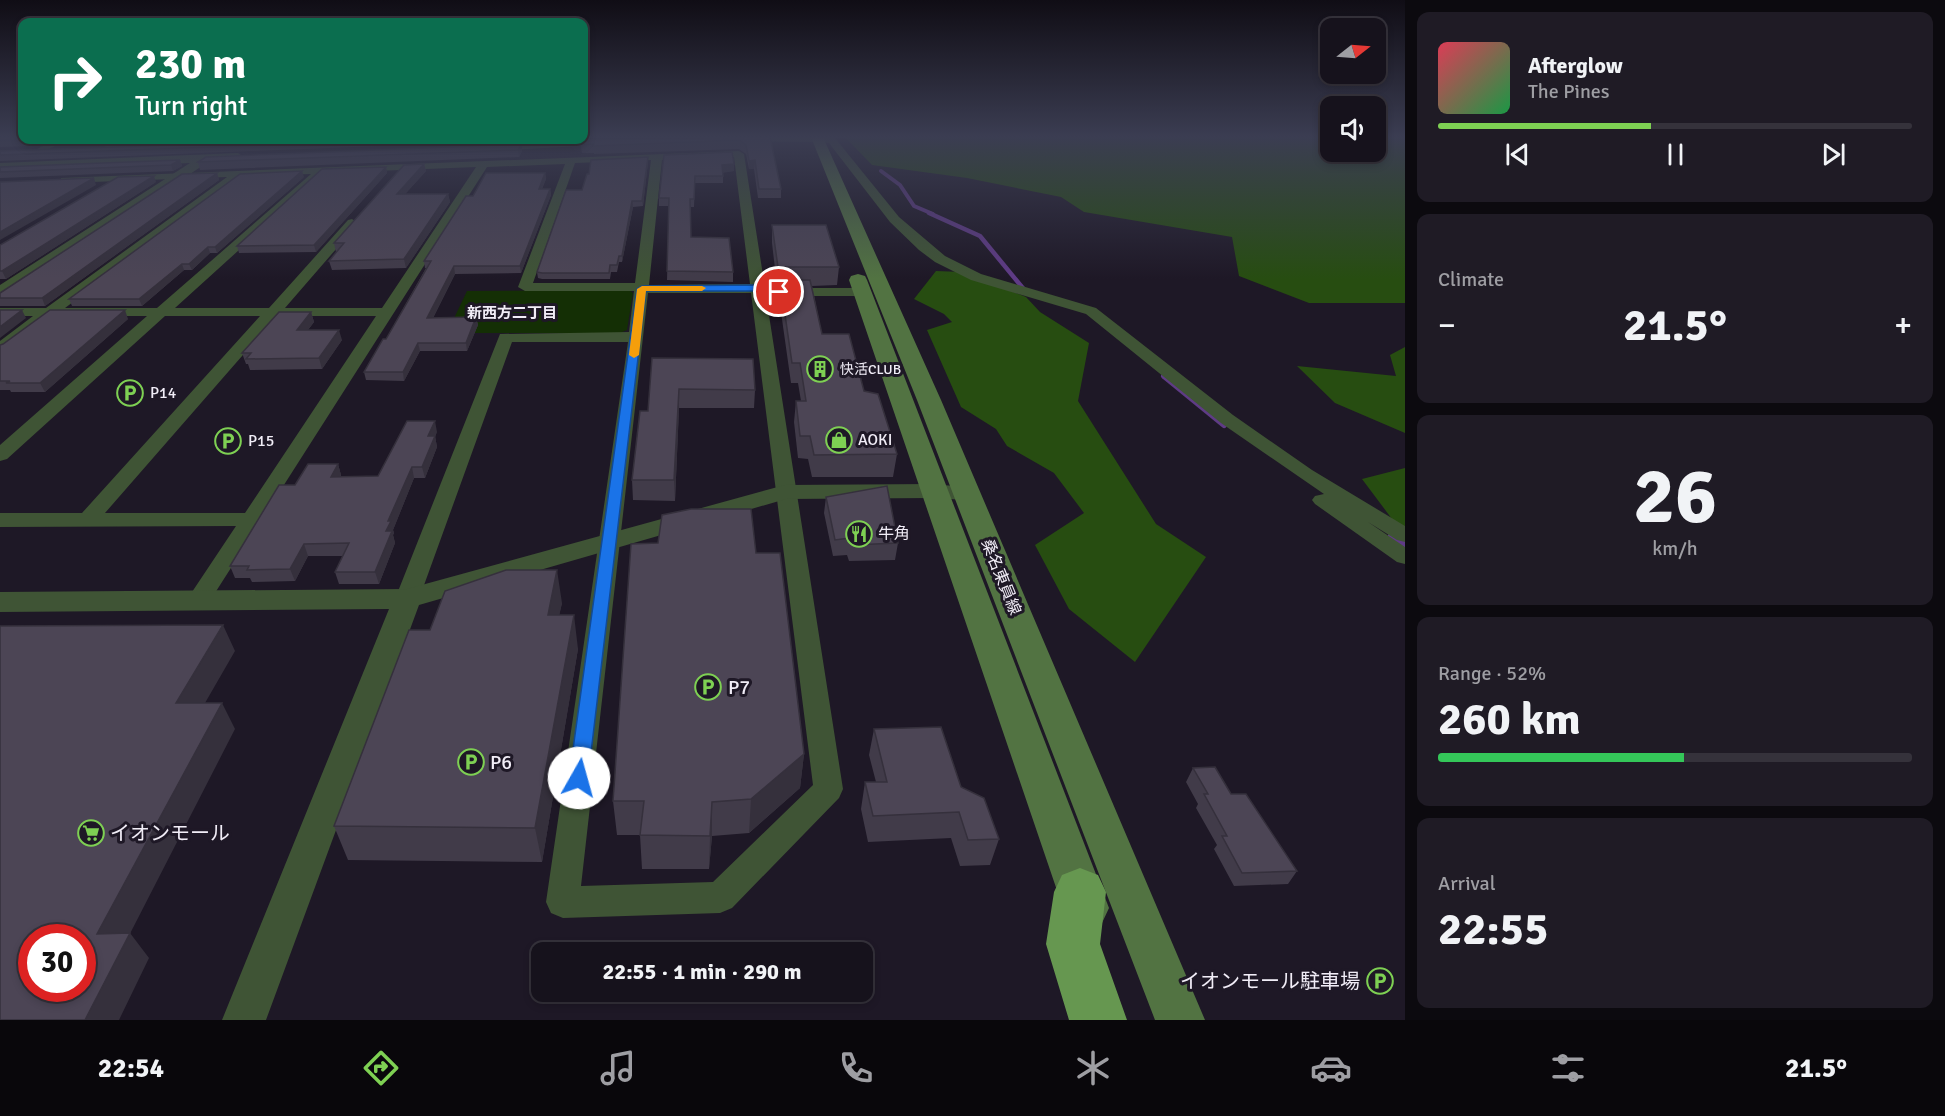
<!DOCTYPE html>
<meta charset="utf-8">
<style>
body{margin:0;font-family:Signika,"Noto Sans JP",sans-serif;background:#1f1b25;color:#f1f3f6;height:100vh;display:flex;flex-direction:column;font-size:22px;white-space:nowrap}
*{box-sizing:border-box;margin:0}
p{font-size:20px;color:#9e9ea3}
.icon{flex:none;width:33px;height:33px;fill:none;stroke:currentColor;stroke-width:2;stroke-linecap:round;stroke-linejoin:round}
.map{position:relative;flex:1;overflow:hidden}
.side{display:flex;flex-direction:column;gap:12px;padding:12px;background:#0c0a0f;width:540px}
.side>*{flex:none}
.guide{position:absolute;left:18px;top:18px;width:570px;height:126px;border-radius:12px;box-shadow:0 3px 9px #0003,0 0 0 2px #35323b;background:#0b6e4f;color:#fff;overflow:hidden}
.needle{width:39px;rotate:73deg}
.buttons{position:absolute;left:1320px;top:18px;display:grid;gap:12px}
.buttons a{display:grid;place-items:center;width:66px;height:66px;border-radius:12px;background:#16121c;box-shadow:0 3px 9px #0003,0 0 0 2px #35323b;font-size:30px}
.speed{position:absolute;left:18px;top:924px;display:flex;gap:12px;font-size:30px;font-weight:700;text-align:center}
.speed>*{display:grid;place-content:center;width:78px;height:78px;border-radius:50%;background:#16121c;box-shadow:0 3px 9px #0003,0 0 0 2px #35323b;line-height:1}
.speed .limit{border:9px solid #d22;background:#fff;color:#111}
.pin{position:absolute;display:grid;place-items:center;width:51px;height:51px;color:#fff;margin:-26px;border:3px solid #fff;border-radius:50%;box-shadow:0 2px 6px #0007}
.me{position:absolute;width:66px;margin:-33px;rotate:7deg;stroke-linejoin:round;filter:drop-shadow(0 0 4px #0008)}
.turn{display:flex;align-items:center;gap:21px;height:126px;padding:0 18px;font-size:27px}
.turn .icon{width:78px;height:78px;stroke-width:2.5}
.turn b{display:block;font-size:42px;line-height:51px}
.big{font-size:45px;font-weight:800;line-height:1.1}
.side .widget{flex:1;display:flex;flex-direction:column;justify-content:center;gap:9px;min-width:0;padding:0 21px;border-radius:12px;background:#1f1b25}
.side .dial{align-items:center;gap:0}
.dial b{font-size:78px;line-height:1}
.song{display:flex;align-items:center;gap:18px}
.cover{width:72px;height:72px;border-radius:9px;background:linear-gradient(135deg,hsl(350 70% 55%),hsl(140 70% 35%))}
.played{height:6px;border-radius:3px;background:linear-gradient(90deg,#7ed053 45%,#35323b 45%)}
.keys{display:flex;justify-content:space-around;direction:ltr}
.heat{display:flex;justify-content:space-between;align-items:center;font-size:33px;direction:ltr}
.charge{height:9px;border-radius:4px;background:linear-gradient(90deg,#34c759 52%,#35323b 0)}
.trip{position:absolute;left:531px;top:942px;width:342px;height:60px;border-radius:12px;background:#16121c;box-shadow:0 3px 9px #0003,0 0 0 2px #35323b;font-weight:800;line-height:60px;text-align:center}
.tabs{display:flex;height:96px;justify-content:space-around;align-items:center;background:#09070b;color:#9e9ea3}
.tabs .icon{width:42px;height:42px}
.tabs .on{color:#7ed053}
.tabs b{font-size:27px;color:#f1f3f6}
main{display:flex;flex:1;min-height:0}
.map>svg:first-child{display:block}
</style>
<main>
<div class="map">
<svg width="1405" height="1020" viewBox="0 0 1405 1020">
<rect width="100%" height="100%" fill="#1e1826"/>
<path fill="#142f05" d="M 629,290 L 633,293 L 627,330 L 620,333 L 447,333 L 467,291 Z"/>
<path fill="#274d11" d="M 845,137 L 1330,137 L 1330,152 L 1376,152 L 1376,137 L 1405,137 L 1405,303 L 1309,303 L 1239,276 L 1232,237 L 1084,212 L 1061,197 L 967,178 L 872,165 Z
M 936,271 L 962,272 L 1026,297 L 1040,312 L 1089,343 L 1078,401 L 1156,524 L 1206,557 L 1135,662 L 1069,609 L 1035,545 L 1084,513 L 1054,473 L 1007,446 L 996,429 L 961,407 L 927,330 L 952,322 L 944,314 L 914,299 Z
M 1405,347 L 1405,433 L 1335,403 L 1297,366 L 1396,376 L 1390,355 Z
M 1405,468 L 1405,529 L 1395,523 L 1362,479 Z"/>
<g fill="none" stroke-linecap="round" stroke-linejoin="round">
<path stroke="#5f3b86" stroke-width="4" d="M 881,171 L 900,185 L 914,206 L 933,214"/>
<path stroke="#5f3b86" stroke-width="4.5" d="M 929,213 L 980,236 L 1026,292"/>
<path stroke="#5f3b86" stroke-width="6" d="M 1164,376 L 1224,425"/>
<path stroke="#5f3b86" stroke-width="8" d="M 1392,536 L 1405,545"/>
<path fill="#3f5435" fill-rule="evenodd" d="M 814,137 L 835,138 L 899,217 L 945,256 L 981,274 L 1096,308 L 1233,415 L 1312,470 L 1405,526 L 1405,542 L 1397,540 L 1368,522 L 1405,547 L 1405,564 L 1397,562 L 1315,504 L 1312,500 L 1315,496 L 1324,494 L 1221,423 L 1086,314 L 971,280 L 935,262 L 919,250 L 890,222 L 829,143 L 814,141 Z
M 55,140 L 67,140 L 43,152 L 35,150 Z
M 117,140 L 129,140 L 112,149 L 104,147 Z
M 179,140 L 190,140 L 179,147 L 173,147 L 173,143 Z
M 272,140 L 323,140 L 318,143 L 276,144 L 273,143 Z
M 739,151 L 744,154 L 765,288 L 862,288 L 869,292 L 862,296 L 766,296 L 843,789 L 839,798 L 732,908 L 720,913 L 563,918 L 551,913 L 546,902 L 628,342 L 512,342 L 419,599 L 415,605 L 407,607 L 399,605 L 395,599 L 500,334 L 629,332 L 634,291 L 525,291 L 518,287 L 565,164 L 487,167 L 206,607 L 198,609 L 190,607 L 186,601 L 236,526 L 0,527 L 0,513 L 82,513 L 260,316 L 165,316 L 7,459 L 0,461 L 0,445 L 147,316 L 53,316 L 6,351 L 0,353 L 0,341 L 33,316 L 0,316 L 0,308 L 46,308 L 227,177 L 65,183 L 61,182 L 61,178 ZM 734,157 L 750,284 L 649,285 L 662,160 ZM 651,160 L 635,283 L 533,283 L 575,163 ZM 476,167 L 382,308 L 285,308 L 356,226 L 358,223 L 352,219 L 348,220 L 269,308 L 175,308 L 324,173 ZM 311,174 L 157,308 L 65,308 L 241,176 ZM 648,293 L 751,293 L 813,785 L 713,882 L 581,886 ZM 277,316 L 376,316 L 245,513 L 105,513 Z"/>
<path fill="#3f5435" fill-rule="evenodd" d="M 732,137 L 821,137 L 823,139 L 817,142 L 737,141 L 733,140 Z
M 613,139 L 617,140 L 617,144 L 488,151 L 482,147 L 488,143 Z
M 238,153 L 244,157 L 242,160 L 208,162 L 6,297 L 0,298 L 0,285 L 190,163 L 0,171 L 0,163 Z
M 932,484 L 976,488 L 979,493 L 976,498 L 967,500 L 932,498 L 786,499 L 419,605 L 266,1020 L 222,1020 L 389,609 L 0,612 L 0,592 L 407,589 L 785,485 Z"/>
<path fill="#527342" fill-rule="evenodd" d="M 811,137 L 823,137 L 941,400 L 1205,1020 L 1155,1020 L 917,400 Z
M 858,274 L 865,276 L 867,280 L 1109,908 L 1102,923 L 1086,930 L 1070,923 L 1063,908 L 849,280 L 851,276 Z"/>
<path fill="#669750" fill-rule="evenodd" d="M 1080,868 L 1098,875 L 1106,892 L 1100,944 L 1127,1020 L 1069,1020 L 1046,944 L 1054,892 L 1062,875 Z"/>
</g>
<path fill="#413b49" d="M 0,137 L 22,140 L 206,140 L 0,147 Z
M 584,137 L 662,137 L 584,138 Z
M 770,137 L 781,189 L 781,198 L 758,198 L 754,169 L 749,169 L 746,154 L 739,149 L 594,154 L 594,153 L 582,153 L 580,140 Z
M 317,140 L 528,140 L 0,161 L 0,151 Z
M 522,144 L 522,151 L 519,157 L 200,170 L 198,162 Z
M 664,155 L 734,171 L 723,172 L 723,183 L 695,183 L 694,207 L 690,207 L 691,237 L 733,272 L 733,282 L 667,280 L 669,206 L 659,206 L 659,198 Z
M 180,160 L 182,166 L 173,171 L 0,178 L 0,167 Z
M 648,162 L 643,206 L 633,207 L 622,262 L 619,262 L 617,272 L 611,272 L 610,279 L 542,279 L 538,278 L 537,272 L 582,190 Z
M 424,164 L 426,171 L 405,194 L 448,194 L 450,202 L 406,268 L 332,270 L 329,261 L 337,252 L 336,252 L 334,243 Z
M 386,167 L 387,173 L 316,252 L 239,253 L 237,246 Z
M 217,173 L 219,180 L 45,306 L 0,306 L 0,293 Z
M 545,173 L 546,179 L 542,189 L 550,189 L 551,195 L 521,273 L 455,274 L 433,318 L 476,317 L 478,325 L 467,351 L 420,351 L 404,381 L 366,380 L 364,372 L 386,339 L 426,268 L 425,268 L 424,261 L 473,196 Z
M 304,177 L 217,253 L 210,253 L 192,270 L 184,270 L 142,306 L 72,306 L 69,299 Z
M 156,182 L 6,279 L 0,279 L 0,245 Z
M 772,225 L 839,267 L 837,285 L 812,286 L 822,334 L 864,391 L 897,454 L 893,477 L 812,477 L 808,459 L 798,458 L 794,422 L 796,401 L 801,401 L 798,383 L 791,383 L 779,298 L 780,286 L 777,286 L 772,243 Z
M 311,312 L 314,322 L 308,330 L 342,340 L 322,369 L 250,370 L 248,364 L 246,364 L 242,353 Z
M 128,319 L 45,392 L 11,392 L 10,390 L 0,390 L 0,345 Z
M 652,358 L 755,390 L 754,408 L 679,408 L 675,501 L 633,500 L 632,480 L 648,411 Z
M 437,432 L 435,436 L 437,447 L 425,478 L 414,478 L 393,530 L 394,533 L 393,535 L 395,543 L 379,584 L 339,584 L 335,572 L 343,556 L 308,556 L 295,581 L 252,582 L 250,578 L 235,578 L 230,566 L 295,485 L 338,464 L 341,475 L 341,477 L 378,476 Z
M 826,497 L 898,543 L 895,560 L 849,561 L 847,555 L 833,556 L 824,513 Z
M 756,553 L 804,754 L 800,788 L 749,833 L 712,836 L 709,869 L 642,869 L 640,835 L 617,835 L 613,801 Z
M 562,603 L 559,615 L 578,649 L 542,862 L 348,860 L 334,826 L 430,630 Z
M 874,729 L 961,787 L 999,839 L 990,865 L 960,866 L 951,838 L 868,842 L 861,809 L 865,782 L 876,782 L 869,755 Z
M 1193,768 L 1231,794 L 1297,871 L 1288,884 L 1234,886 L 1214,849 L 1217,845 L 1196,808 L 1198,804 L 1186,782 Z"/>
<path fill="#35303c" d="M 522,144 L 522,151 L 519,157 L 518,150 Z
M 648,157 L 648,162 L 643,206 L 642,201 Z
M 180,160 L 182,166 L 173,171 L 171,165 Z
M 755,160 L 754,169 L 749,169 L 749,161 Z
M 424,164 L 426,171 L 398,202 L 397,194 Z
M 734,164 L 734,171 L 722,173 L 722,165 Z
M 386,167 L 387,173 L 316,252 L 314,245 Z
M 302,171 L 304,177 L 217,253 L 215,247 Z
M 217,173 L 219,180 L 45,306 L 42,298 Z
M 545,173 L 546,179 L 539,195 L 539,189 Z
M 154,176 L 156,182 L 6,279 L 2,271 Z
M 94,178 L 96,185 L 0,240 L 0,232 Z
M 550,189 L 551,195 L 521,273 L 520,266 Z
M 448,194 L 450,202 L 406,268 L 404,259 Z
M 632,201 L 633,207 L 622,262 L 622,256 Z
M 208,247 L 210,253 L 192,270 L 189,264 Z
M 182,264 L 184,270 L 142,306 L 139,299 Z
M 454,266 L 455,274 L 429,326 L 427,318 Z
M 22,310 L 26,318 L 0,338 L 0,327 Z
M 125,310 L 128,319 L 45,392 L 40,383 Z
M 311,312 L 314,322 L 300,340 L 297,330 Z
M 476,317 L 478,325 L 467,351 L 466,343 Z
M 339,330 L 342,340 L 322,369 L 319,358 Z
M 418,343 L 420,351 L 404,381 L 403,372 Z
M 679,389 L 679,408 L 675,501 L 674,480 Z
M 435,421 L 437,432 L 435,436 L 437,447 L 425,478 L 422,467 L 428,436 Z
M 338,464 L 341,475 L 334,489 L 331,477 Z
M 412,467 L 414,478 L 393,530 L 394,533 L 393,535 L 395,543 L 379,584 L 375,572 L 386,531 L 388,521 Z
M 304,544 L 308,556 L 295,581 L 290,569 Z
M 557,570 L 562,603 L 552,648 L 548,615 Z
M 574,615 L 578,649 L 542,862 L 535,828 Z
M 223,625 L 235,651 L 190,729 L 176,703 Z
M 222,703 L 235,729 L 117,959 L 97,934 Z
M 804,754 L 800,788 L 749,833 L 751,799 Z
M 712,802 L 712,836 L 709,869 L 710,836 Z
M 130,933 L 149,958 L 119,1020 L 85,1020 Z"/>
<path fill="#4c4555" stroke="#35303c" stroke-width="1.5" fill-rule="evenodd" d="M 0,137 L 22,137 L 22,140 L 44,140 L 0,141 Z
M 770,137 L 781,189 L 759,189 L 755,160 L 749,161 L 746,145 L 739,140 L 593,146 L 594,144 L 581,145 L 580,140 Z
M 317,140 L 393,140 L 0,155 L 0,151 Z
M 522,144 L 518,150 L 198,162 L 206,157 Z
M 732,152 L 734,164 L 722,165 L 723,176 L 695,176 L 694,199 L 690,199 L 691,237 L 729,238 L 733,272 L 667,271 L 669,198 L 659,198 L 664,155 Z
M 648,157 L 642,201 L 632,201 L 622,256 L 619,256 L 617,265 L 610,265 L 609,273 L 542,273 L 537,272 L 566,190 L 582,190 L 587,174 L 589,174 L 591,160 Z
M 180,160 L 171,165 L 0,172 L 0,167 Z
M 424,164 L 397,194 L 448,194 L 404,259 L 329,261 L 344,243 L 334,243 L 404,165 Z
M 386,167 L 314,245 L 237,246 L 322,169 Z
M 302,171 L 215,247 L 208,247 L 189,264 L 182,264 L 139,299 L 69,299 L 240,174 Z
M 217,173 L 42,298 L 0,298 L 0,293 L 182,174 Z
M 486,173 L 545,173 L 539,189 L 550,189 L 520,266 L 454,266 L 427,318 L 476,317 L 466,343 L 418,343 L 403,372 L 364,372 L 383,339 L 386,339 L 431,261 L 424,261 L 466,196 L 473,196 Z
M 154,176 L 2,271 L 0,271 L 0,245 L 118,177 Z
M 94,178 L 0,232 L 0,182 Z
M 772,225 L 826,225 L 839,267 L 778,267 Z
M 780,280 L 810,280 L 822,334 L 849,334 L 864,391 L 878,394 L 897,454 L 814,455 L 810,436 L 800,436 L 796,401 L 806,401 L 800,363 L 792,363 Z
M 0,310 L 22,310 L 0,327 Z
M 50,310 L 125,310 L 40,383 L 6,383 L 10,381 L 0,381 L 0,345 L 3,344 Z
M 279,312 L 311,312 L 297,330 L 339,330 L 319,358 L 246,359 L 251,353 L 242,353 Z
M 652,358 L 753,359 L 755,390 L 679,389 L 674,480 L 632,480 L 640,411 L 648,411 Z
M 407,421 L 435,421 L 428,436 L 435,436 L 422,467 L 412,467 L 388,521 L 391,521 L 386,531 L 392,531 L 375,572 L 335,572 L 349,543 L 304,544 L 290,569 L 247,570 L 249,566 L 230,566 L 279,485 L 295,485 L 308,464 L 338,464 L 331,477 L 378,476 Z
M 887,486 L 898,543 L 852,545 L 849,538 L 835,540 L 826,497 Z
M 691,509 L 751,509 L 756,553 L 780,553 L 804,754 L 751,799 L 712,802 L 710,836 L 640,835 L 644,801 L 613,801 L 631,544 L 658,543 L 662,515 Z
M 506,570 L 557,570 L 548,615 L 574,615 L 535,828 L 334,826 L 409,630 L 430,630 L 445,591 Z
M 223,625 L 176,703 L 222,703 L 97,934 L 130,933 L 85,1020 L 0,1020 L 0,626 ZM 32,938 L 82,938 L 82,988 L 32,988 Z
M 941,727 L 961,787 L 984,798 L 999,839 L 968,840 L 959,812 L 873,816 L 865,782 L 887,782 L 874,729 Z
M 1215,767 L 1231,794 L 1246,794 L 1297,871 L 1242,873 L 1222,836 L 1227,836 L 1204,794 L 1208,794 L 1193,768 Z"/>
<linearGradient id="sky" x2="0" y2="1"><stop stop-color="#100d15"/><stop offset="0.49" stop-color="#3b3d52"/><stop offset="1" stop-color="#3b3d52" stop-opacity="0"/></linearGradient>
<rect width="1405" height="279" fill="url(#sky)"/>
<path fill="#1a73e8" stroke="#114b97" stroke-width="1.5" d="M 758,285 L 763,289 L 779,289 L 784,292 C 777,296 759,297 754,291 L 646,291 L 588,778 L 585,784 L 579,786 L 572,784 L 569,778 L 637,289 L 642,286 Z"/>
<path fill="#f59e0b" d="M 642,286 L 702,286 L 706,288 L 702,291 L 646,291 L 639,355 L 634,358 L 629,355 L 637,289 Z"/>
<defs>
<g id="building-ring" transform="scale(1.35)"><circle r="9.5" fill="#1e1826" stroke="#7ed053" stroke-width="1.5"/><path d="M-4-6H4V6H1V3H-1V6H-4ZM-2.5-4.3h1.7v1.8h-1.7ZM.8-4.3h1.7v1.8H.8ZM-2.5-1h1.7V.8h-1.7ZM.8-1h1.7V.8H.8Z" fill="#7ed053"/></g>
<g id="parking-ring" transform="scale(1.35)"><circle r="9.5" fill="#1e1826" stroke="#7ed053" stroke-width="1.5"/><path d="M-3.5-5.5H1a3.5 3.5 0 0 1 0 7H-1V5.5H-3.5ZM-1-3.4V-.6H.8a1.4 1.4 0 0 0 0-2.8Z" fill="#7ed053"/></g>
<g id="shop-ring" transform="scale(1.35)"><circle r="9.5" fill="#1e1826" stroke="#7ed053" stroke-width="1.5"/><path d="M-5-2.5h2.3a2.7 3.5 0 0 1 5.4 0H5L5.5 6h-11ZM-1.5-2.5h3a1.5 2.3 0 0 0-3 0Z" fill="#7ed053"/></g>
<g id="restaurant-ring" transform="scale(1.35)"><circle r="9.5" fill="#1e1826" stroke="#7ed053" stroke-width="1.5"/><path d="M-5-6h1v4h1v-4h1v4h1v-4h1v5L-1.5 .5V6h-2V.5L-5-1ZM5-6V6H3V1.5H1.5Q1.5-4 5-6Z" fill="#7ed053"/></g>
<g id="supermarket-ring" transform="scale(1.35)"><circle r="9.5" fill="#1e1826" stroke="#7ed053" stroke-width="1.5"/><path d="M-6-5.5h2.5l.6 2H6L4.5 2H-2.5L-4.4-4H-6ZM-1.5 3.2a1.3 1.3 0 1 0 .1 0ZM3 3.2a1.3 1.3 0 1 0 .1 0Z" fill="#7ed053"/></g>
</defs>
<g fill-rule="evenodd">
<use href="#building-ring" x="820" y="369"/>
<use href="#parking-ring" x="130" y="393"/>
<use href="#shop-ring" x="839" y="440"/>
<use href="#parking-ring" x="228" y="441"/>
<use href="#restaurant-ring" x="859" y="534"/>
<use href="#parking-ring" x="708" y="687"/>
<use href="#parking-ring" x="471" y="762"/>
<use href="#supermarket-ring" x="91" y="833"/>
<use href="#parking-ring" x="1380" y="981"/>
</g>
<g text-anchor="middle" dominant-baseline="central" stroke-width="6" stroke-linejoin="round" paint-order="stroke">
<g font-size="14" fill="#f1edf7" stroke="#1e1826" text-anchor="start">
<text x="840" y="369">快活CLUB</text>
</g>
<g font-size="15" font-weight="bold" fill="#f1edf7" stroke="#1e1826">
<text x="512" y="313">新西方二丁目</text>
</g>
<g font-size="16" fill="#f1edf7" stroke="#1e1826" text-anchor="start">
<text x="150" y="393">P14</text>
<text x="858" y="440">AOKI</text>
<text x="248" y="441">P15</text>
<text x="878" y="534">牛角</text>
</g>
<g font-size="16" fill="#f1edf7" stroke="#1e1826">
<text transform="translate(1001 577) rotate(68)">桑名東員線</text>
</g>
<g font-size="20" fill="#f1edf7" stroke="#1e1826" text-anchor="start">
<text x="728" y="687">P7</text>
<text x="490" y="762">P6</text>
<text x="110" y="833">イオンモール</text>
<text x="1360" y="981" text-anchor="end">イオンモール駐車場</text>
</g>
</g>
</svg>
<div class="buttons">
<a><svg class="needle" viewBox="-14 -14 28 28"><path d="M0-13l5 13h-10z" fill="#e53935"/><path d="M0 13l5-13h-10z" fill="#9e9ea3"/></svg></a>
<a><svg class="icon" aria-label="sound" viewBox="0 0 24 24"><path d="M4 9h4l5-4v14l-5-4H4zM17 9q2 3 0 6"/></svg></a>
</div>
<div class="speed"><div class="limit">30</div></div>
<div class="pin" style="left:779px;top:292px;background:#d93025"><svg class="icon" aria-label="arrive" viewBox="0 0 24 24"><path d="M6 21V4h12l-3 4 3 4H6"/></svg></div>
<svg class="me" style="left:579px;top:778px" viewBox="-20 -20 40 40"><circle r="19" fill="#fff"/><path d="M0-13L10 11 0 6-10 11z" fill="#1a73e8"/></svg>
<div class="trip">22:55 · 1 min · 290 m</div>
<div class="guide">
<div class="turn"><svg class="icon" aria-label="right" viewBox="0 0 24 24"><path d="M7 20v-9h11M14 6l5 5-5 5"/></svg><div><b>230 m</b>Turn right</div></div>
</div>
</div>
<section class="side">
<div class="widget">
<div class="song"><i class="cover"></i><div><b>Afterglow</b><p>The Pines</p></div></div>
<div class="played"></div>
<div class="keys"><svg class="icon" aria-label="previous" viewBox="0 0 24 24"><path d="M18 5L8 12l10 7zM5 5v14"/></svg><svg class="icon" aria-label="pause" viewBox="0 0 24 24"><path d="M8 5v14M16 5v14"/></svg><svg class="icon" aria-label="next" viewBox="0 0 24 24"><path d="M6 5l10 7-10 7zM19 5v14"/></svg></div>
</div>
<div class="widget"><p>Climate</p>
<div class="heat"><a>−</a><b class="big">21.5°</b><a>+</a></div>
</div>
<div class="widget dial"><b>26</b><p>km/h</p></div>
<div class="widget"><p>Range · 52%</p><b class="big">260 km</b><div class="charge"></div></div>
<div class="widget"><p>Arrival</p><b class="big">22:55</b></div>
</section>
</main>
<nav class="tabs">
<b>22:54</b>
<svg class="icon on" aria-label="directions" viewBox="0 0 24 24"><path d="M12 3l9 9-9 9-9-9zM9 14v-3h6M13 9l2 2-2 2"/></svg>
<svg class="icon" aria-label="music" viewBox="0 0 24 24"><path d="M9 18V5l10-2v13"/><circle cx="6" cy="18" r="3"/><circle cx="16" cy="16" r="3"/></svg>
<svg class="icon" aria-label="phone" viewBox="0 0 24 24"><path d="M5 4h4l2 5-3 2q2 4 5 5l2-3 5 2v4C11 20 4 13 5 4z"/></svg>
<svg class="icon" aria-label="climate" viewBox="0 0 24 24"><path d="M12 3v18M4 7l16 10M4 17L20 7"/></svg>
<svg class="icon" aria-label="car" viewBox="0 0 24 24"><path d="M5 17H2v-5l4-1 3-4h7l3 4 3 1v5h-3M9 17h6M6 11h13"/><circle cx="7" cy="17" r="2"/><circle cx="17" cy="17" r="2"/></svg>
<svg class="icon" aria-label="filters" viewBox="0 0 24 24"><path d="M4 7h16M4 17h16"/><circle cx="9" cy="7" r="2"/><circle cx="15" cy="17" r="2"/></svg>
<b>21.5°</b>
</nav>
